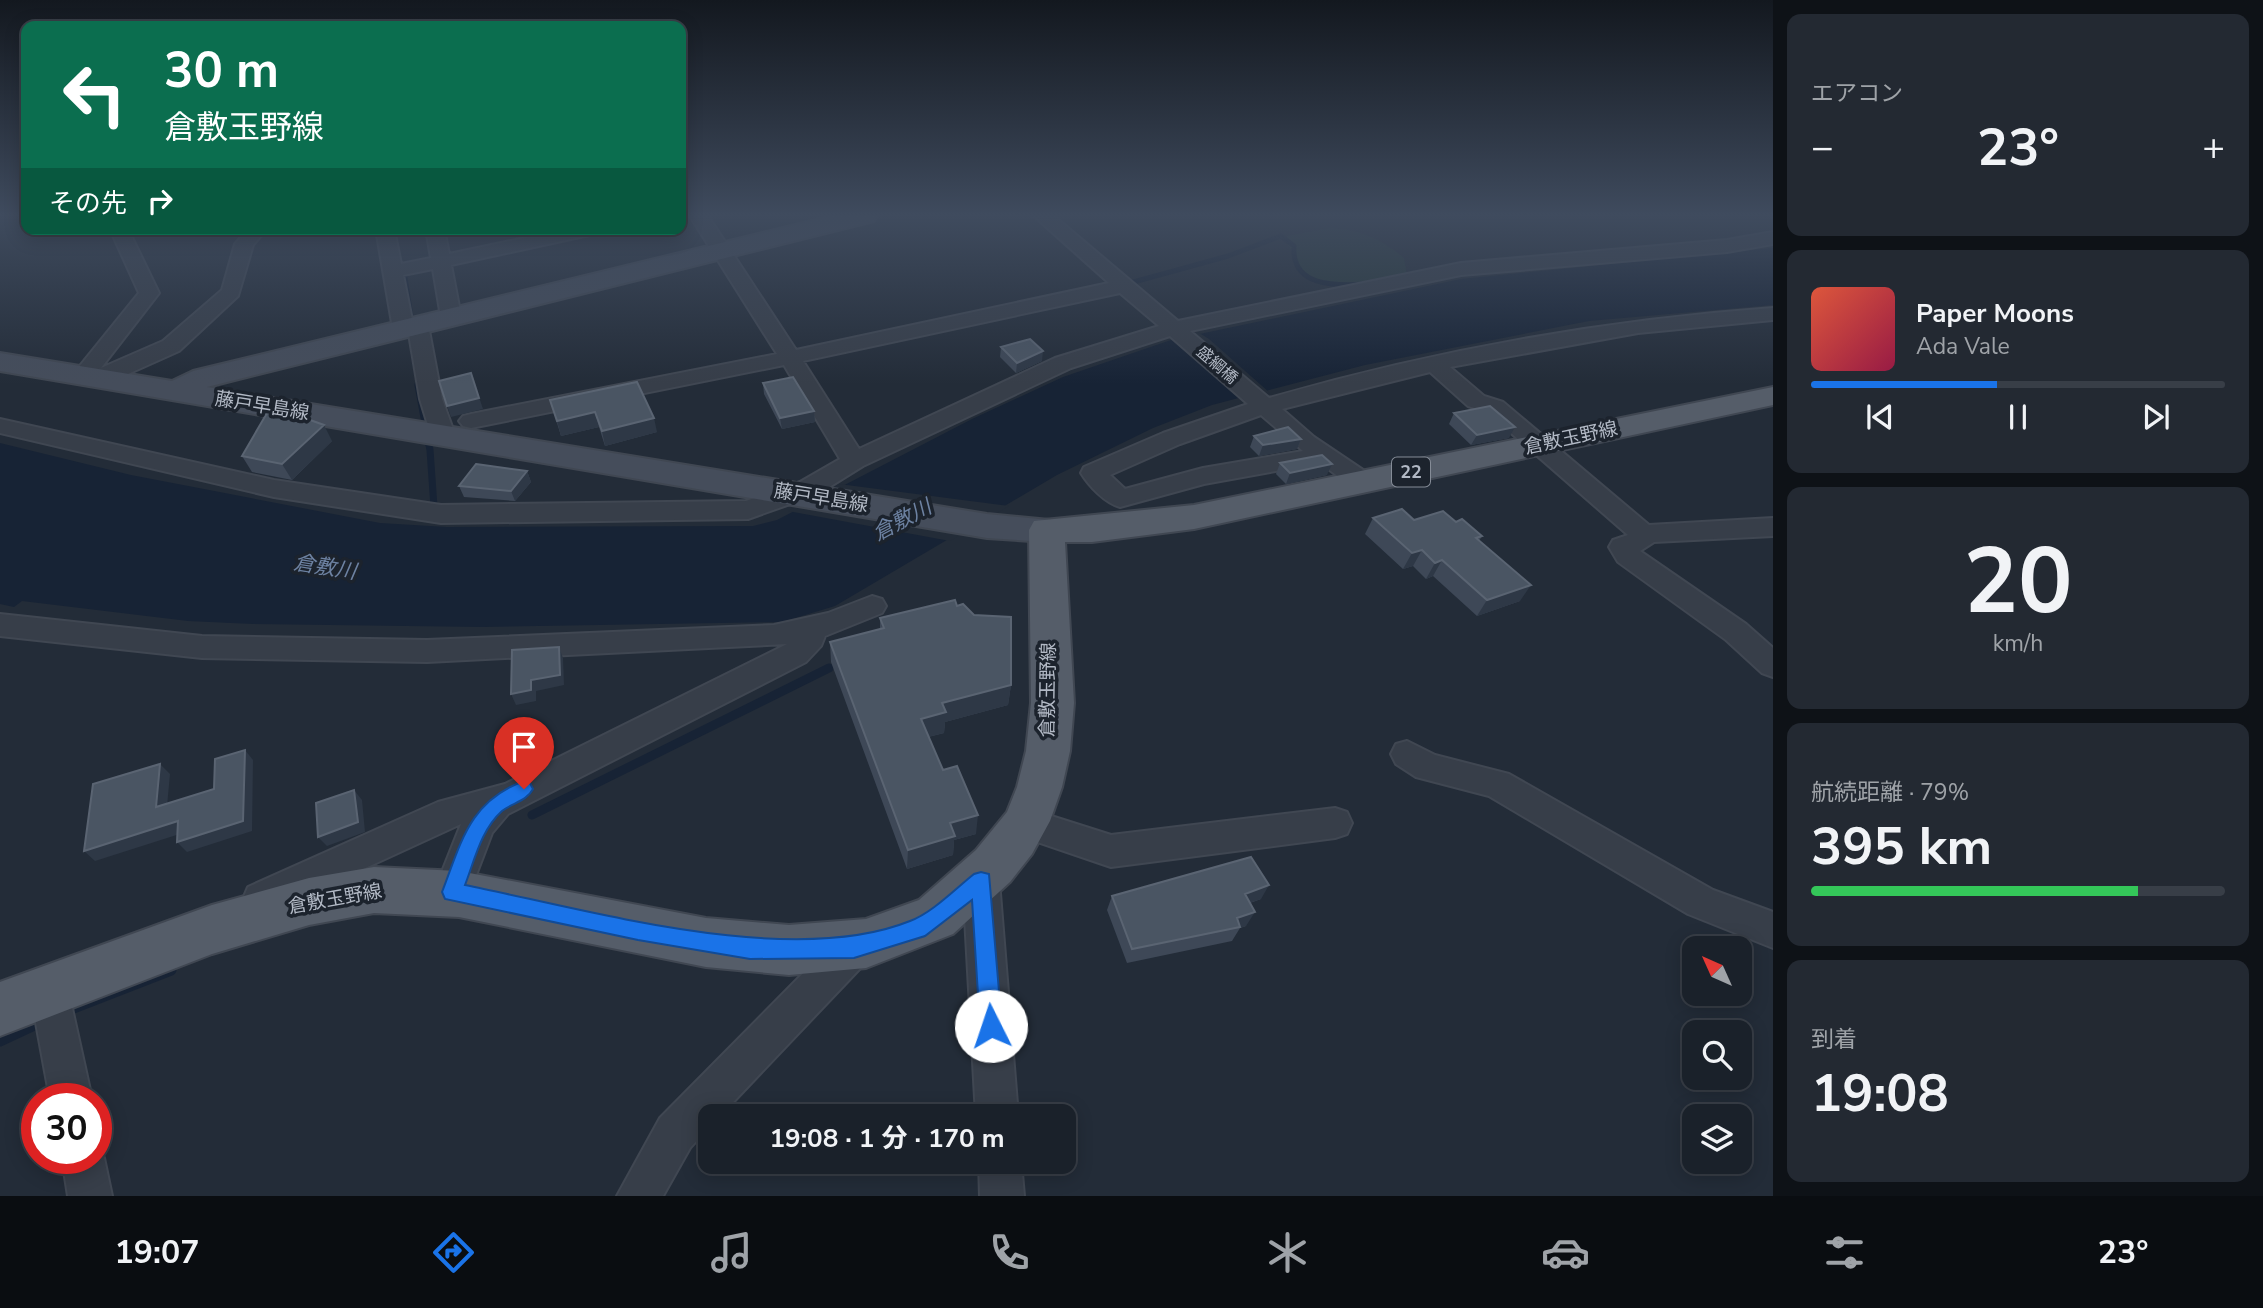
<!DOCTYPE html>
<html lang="ja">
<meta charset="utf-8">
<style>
body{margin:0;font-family:"Nunito Sans","Noto Sans JP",sans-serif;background:#232932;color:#f1f3f6;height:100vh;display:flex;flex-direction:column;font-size:26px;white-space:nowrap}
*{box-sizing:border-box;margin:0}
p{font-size:23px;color:#9fa3a8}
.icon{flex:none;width:38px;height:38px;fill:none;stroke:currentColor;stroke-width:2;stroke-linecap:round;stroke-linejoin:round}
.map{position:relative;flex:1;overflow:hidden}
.details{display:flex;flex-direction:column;gap:14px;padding:14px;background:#0e1217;width:490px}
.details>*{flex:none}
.hud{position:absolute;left:21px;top:21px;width:665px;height:214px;border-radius:14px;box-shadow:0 4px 18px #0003,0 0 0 2px #383e47;background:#0b6e4f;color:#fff;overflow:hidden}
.needle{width:46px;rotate:315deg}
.fabs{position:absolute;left:1682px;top:936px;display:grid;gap:14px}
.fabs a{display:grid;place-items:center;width:70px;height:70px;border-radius:14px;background:#1a212a;box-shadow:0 4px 18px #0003,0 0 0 2px #383e47;font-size:35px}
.speed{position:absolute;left:21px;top:1083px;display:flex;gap:14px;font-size:35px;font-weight:700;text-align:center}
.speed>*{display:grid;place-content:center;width:91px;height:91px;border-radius:50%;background:#1a212a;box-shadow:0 4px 18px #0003,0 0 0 2px #383e47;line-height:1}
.speed .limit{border:10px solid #d22;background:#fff;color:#111}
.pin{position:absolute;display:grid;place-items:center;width:60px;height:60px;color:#fff;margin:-72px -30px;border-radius:50% 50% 50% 0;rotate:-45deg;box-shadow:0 0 7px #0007}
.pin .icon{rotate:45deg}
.me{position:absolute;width:77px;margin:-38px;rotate:356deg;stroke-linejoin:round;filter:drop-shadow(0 0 5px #0008)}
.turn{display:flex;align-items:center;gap:24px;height:147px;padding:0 28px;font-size:32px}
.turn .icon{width:91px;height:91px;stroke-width:2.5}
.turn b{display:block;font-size:49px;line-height:60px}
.then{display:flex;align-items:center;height:66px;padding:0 28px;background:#0003;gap:14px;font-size:26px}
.big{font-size:52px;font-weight:700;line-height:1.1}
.details .card{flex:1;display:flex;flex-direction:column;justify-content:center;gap:10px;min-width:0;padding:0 24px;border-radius:14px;background:#232932}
.details .dial{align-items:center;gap:0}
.dial b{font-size:91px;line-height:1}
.song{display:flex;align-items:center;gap:21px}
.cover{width:84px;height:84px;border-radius:10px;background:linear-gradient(135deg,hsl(10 70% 55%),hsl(340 70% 35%))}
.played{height:7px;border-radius:4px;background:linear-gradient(90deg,#1a73e8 45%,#383e47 45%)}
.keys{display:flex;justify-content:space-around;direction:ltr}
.heat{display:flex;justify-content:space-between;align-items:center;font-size:38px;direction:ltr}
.charge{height:10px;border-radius:5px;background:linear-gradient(90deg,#34c759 79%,#383e47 0)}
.trip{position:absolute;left:698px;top:1104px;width:378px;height:70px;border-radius:14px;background:#1a212a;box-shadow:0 4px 18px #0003,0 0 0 2px #383e47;font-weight:700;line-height:70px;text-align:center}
.tab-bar{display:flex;height:112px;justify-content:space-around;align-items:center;background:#0a0d11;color:#9fa3a8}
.tab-bar .icon{width:49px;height:49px}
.tab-bar .selected{color:#1a73e8}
.tab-bar b{font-size:32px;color:#f1f3f6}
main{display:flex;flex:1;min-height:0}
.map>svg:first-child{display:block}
</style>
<main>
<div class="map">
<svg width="1773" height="1196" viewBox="0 0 1773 1196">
<rect width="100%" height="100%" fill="#232c38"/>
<path fill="#253739" d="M 1330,228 C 1360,229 1381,239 1404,258 L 1407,275 C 1375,281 1332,295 1302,273 C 1292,267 1296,253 1287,244 L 1287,236 Z"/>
<path fill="#172335" d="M 1773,248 L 1773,305 L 1589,321 L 1365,365 L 1212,405 L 1153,428 L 1057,475 L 835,606 L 782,622 L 483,627 L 253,624 L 188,621 L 22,601 L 14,607 L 0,604 L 0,443 L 131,475 L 380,523 L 447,527 L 753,526 L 777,520 L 972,419 L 1063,377 L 1171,340 L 1461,279 Z"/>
<path fill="#232c38" d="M 1196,331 L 1209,339 L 1270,393 L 1241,400 L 1169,337 Z
M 839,484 L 1009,506 L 950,541 L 788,511 Z"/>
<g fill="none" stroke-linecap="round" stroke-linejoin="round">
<path stroke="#172335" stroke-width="5" d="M 400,266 L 404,271 L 411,317
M 1130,283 L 1228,256 L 1281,236 L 1294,246 C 1291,287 1335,286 1366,284
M 413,354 L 419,387"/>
<path stroke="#172335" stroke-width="7" d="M 418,385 L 430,450 L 434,507"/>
<path stroke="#172335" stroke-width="9" d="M 532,815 L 829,668"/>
<path stroke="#172335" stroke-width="11" d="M 63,1012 L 171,970
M 0,1041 L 45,1020"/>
<g stroke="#404752" stroke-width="4">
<path id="street" d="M 690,216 L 708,216 L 796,350 L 1109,283 L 1034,216 L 1054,216 L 1178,321 L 1461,263 L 1727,240 L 1773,232 L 1773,244 L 1727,252 L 1461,275 L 1190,331 L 1269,398 C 1433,351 1603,320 1773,308 L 1773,320 L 1638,333 L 1450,367 L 1484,396 L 1503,402 L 1649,525 L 1773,518 L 1773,536 L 1654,542 L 1640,551 L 1746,624 L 1773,648 L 1773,677 L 1762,673 L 1726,640 L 1618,562 L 1609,547 L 1613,540 L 1628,535 L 1487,412 L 1468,406 L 1430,372 L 1282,409 L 1314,437 L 1372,476 L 1375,482 L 1372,488 L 1354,488 L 1320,463 L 1204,484 L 1120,507 C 1105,503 1089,486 1081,473 L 1084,467 L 1163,433 L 1248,404 L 1170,336 L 1071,368 L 863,466 L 818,494 L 748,519 L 441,523 L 274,497 L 0,433 L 0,419 L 274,480 L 441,505 L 746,501 L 800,482 L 840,459 L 784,365 L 471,428 L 463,426 L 459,421 L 463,416 L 471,414 L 777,354 ZM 1120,293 L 1159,326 L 1055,358 L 859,449 L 803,361 ZM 1261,415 L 1303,451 L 1203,468 L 1125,489 L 1110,475 L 1180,444 Z
M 110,229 L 128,229 L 159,293 L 101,368 L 163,341 L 222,290 L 235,244 L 248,229 L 267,229 L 253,245 L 238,296 L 179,351 L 101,386 L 83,382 L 75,372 L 139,293 Z
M 376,229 L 394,229 L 401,264 L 431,258 L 426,229 L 444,229 L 449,254 L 567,229 L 603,229 L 594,234 L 451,265 L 461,317 L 451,323 L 441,317 L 433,269 L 403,275 L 412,320 L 425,321 L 428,325 L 442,399 L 455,435 L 451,440 L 435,440 L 431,435 L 420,399 L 409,334 L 396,333 L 393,329 Z
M 872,596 L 882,599 L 886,606 L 882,613 L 825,636 L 821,646 L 806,662 L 508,814 L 492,833 L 465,904 L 452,909 L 439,904 L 434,892 L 461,824 L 261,916 L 248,911 L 243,899 L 248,887 L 438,802 L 505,784 L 787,644 L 427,662 L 202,658 L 0,636 L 0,614 L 202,636 L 427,640 L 774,625 L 828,613 Z
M 1407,741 L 1435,755 L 1509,774 L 1713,890 L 1773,912 L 1773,948 L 1688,914 L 1489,796 L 1416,777 L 1396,764 L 1391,754 L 1396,744 Z
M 1026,808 L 1111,835 L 1335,808 L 1347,812 L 1352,823 L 1347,834 L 1335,838 L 1111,867 L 1014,834 L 1009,823 L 1014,812 Z
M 981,865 L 994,869 L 999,881 L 1018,1116 L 976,1116 L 963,881 L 968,869 Z
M 854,930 L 867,935 L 873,948 L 867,961 L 720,1116 L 710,1116 L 710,1126 L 690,1148 L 663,1196 L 617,1196 L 660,1118 L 841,935 Z
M 49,971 L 63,976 L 68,990 L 92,1099 L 50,1099 L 30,990 L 35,976 Z
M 96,1142 L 104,1158 L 112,1196 L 68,1196 L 62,1158 L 96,1158 Z
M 979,1162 L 1021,1162 L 1024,1196 L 980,1196 Z"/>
</g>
<g stroke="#404752" stroke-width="4">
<path id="secondary" d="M 832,216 L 877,216 L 874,221 L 207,387 L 987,514 L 1060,521 L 1065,530 L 1060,539 L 1047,542 L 987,538 L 0,371 L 0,353 L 172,381 L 193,371 Z"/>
</g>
<g stroke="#404752" stroke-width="4">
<path id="primary" d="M 1773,387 L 1773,405 L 1194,529 L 1092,542 L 1065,542 L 1074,703 L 1070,751 L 1062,787 L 1050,821 L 1032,854 L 1010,882 L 953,934 L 866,968 L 789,975 L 706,967 L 459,917 L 374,913 L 309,925 L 212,954 L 0,1036 L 0,982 L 212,905 L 309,878 L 374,867 L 459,871 L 706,918 L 789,925 L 866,919 L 919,900 L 976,850 L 1007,812 L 1017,787 L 1026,751 L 1031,703 L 1029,530 L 1034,521 L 1194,505 Z"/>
</g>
<use href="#street" fill="#373e49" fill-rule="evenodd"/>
<use href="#secondary" fill="#454d5b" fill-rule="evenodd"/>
<use href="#primary" fill="#555d69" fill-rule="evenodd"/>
</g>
<path fill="#3e4857" d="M 1001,347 L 1042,361 L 1016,373 L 1000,357 Z
M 763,383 L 814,411 L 815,422 L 782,429 L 764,394 Z
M 550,400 L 657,432 L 605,446 L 599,427 L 561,436 Z
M 1454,413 L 1509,438 L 1471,445 L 1449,424 Z
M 1254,436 L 1301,439 L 1297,449 L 1259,456 L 1250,447 Z
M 332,441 L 292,480 L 252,472 L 242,456 Z
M 1280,463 L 1327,475 L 1286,484 L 1276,474 Z
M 527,471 L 531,482 L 515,501 L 464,497 L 459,486 Z
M 1373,518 L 1456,522 L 1482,536 L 1479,541 L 1520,601 L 1477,616 L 1433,576 L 1426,579 L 1413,566 L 1403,569 L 1365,534 Z
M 957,606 L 1011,685 L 1008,705 L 945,722 L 944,733 L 928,737 L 943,770 L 976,834 L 954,840 L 953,855 L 907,869 L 831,662 L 830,642 L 880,629 L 880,618 Z
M 1112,896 L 1261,899 L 1250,903 L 1246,926 L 1240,928 L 1232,941 L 1127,963 L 1107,910 Z"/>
<path fill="#2e3846" d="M 1043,351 L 1042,361 L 1016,373 L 1017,363 Z
M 471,373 L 483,409 L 451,417 L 447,406 Z
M 814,411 L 815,422 L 782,429 L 780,418 Z
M 595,412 L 599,427 L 561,436 L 557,421 Z
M 654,418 L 657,432 L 605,446 L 602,431 Z
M 324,425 L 332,441 L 292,480 L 282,464 Z
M 1515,427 L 1509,438 L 1471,445 L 1477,435 Z
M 1301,439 L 1297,449 L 1259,456 L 1263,445 Z
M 1332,464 L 1327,475 L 1286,484 L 1290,473 Z
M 527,471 L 531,482 L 515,501 L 511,491 Z
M 1422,550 L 1413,566 L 1403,569 L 1412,553 Z
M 1442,560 L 1433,576 L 1426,579 L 1435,563 Z
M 1531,585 L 1520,601 L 1477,616 L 1487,600 Z
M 559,647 L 563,658 L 564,685 L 536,691 L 536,701 L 516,705 L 511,694 Z
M 1011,685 L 1008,705 L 945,722 L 944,733 L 920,739 L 921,719 L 942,703 Z
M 245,750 L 253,760 L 252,831 L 187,852 L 177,842 Z
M 160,764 L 170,774 L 166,817 L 156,807 Z
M 354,790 L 362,800 L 365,832 L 327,846 L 318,837 Z
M 978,815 L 976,834 L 954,840 L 953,855 L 907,869 L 908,850 L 950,823 Z
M 178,821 L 189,831 L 95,861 L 84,851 Z
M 1269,885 L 1261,899 L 1237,907 L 1245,894 Z
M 1255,912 L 1246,926 L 1240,928 L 1237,918 Z"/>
<path fill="#4a5563" stroke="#5a6472" stroke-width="2" d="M 1030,339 L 1043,351 L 1017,363 L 1001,347 Z
M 471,373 L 479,398 L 447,406 L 439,381 Z
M 793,377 L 814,411 L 780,418 L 763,383 Z
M 637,382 L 654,418 L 602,431 L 595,412 L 557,421 L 550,400 Z
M 1490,406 L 1515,427 L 1477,435 L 1454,413 Z
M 267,413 L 299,416 L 324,425 L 282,464 L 242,456 Z
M 1288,427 L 1301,439 L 1263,445 L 1254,436 Z
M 1322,455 L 1332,464 L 1290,473 L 1280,463 Z
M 476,464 L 527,471 L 511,491 L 459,486 Z
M 1402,509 L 1414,520 L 1443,511 L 1456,522 L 1462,519 L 1482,536 L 1476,538 L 1531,585 L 1487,600 L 1442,560 L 1435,563 L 1422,550 L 1412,553 L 1373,518 Z
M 955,600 L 957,606 L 963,604 L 974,615 L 1011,617 L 1011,685 L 942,703 L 946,712 L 921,719 L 943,770 L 957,766 L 978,815 L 950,823 L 955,836 L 908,850 L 830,642 L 884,628 L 880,618 Z
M 559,647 L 560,675 L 531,680 L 531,690 L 511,694 L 512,650 Z
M 245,750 L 243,821 L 177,842 L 178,821 L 84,851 L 93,784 L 160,764 L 156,807 L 214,789 L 215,759 Z
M 354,790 L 358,822 L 318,837 L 316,803 Z
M 1251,857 L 1269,885 L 1245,894 L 1255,912 L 1237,918 L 1240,927 L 1132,949 L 1112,896 Z"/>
<linearGradient id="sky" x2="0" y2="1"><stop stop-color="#13181f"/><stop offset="0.56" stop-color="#3f4b5e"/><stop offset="1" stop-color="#3f4b5e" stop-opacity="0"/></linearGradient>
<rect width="1773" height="384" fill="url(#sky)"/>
<path fill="#1a73e8" stroke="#114b97" stroke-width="2" d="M 524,781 L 530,783 L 533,789 C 527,801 512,803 502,811 C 481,830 475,859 465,885 C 589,910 791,969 910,921 C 932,913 955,889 974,874 L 981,872 L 989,874 L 1002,1026 L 999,1034 L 991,1037 L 983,1034 L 980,1026 L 972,900 L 925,936 L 854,958 L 750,959 L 638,940 L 445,899 L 442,892 C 461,843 469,801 524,781 Z"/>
<g text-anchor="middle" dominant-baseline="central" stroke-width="7" stroke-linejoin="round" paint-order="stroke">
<g font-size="16" fill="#b2b9c5" stroke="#1c232d">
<text transform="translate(1217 365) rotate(41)">盛綱橋</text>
</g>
<rect fill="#1c232d" stroke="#858c97" stroke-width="2" x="1392" y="457.5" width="38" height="29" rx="5"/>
<g font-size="18" font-weight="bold" fill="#b2b9c5">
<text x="1411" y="472">22</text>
</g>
<g font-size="19" fill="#b2b9c5" stroke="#1c232d">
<text transform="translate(262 406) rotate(9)">藤戸早島線</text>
<text transform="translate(1571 438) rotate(-12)">倉敷玉野線</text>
<text transform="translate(821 498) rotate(9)">藤戸早島線</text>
<text transform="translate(1048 690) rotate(-89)">倉敷玉野線</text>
<text transform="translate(335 899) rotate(-10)">倉敷玉野線</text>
</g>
<g font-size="21" font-style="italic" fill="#6d82a2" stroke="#1c232d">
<text transform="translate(902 520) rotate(-28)">倉敷川</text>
<text transform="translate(325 567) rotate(9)">倉敷川</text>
</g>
</g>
</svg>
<div class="fabs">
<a><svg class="needle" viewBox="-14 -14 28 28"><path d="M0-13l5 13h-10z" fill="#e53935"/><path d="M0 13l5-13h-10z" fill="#9fa3a8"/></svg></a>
<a><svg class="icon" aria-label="search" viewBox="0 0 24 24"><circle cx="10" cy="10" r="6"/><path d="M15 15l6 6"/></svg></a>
<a><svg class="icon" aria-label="layers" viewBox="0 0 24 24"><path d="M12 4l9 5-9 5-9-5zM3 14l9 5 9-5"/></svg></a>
</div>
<div class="speed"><div class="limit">30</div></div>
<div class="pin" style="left:524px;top:789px;background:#d93025"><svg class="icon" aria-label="arrive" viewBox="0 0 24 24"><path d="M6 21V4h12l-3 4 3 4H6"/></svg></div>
<svg class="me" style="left:991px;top:1026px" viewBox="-20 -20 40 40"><circle r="19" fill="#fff"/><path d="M0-13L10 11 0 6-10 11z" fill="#1a73e8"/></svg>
<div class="trip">19:08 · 1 分 · 170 m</div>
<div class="hud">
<div class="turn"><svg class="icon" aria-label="left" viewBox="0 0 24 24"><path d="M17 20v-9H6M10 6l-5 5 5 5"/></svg><div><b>30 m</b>倉敷玉野線</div></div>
<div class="then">その先<svg class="icon" aria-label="right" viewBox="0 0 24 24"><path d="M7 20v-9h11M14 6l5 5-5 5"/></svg></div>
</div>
</div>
<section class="details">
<div class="card"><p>エアコン</p>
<div class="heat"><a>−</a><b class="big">23°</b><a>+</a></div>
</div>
<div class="card">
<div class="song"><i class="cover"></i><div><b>Paper Moons</b><p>Ada Vale</p></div></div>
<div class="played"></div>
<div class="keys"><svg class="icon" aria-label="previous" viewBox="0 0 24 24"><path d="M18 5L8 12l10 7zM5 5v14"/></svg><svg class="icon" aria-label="pause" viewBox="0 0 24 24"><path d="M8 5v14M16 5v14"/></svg><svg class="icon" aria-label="next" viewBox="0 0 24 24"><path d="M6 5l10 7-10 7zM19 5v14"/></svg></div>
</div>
<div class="card dial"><b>20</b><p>km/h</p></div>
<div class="card"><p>航続距離 · 79%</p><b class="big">395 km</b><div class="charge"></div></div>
<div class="card"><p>到着</p><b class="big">19:08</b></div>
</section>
</main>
<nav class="tab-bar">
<b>19:07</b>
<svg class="icon selected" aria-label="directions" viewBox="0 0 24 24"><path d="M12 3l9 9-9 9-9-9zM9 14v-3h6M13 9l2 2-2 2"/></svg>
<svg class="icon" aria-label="music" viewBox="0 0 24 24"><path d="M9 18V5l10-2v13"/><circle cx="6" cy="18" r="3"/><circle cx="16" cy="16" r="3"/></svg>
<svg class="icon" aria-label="phone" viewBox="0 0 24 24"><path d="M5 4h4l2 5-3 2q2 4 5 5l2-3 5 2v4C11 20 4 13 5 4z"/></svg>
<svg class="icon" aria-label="climate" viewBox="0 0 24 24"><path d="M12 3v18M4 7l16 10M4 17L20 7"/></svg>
<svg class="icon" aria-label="car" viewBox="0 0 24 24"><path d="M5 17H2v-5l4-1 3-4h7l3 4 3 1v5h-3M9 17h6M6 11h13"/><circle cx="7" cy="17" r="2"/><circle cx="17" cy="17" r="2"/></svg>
<svg class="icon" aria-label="filters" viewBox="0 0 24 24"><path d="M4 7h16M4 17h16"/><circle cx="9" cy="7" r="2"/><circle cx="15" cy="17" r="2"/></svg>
<b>23°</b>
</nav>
